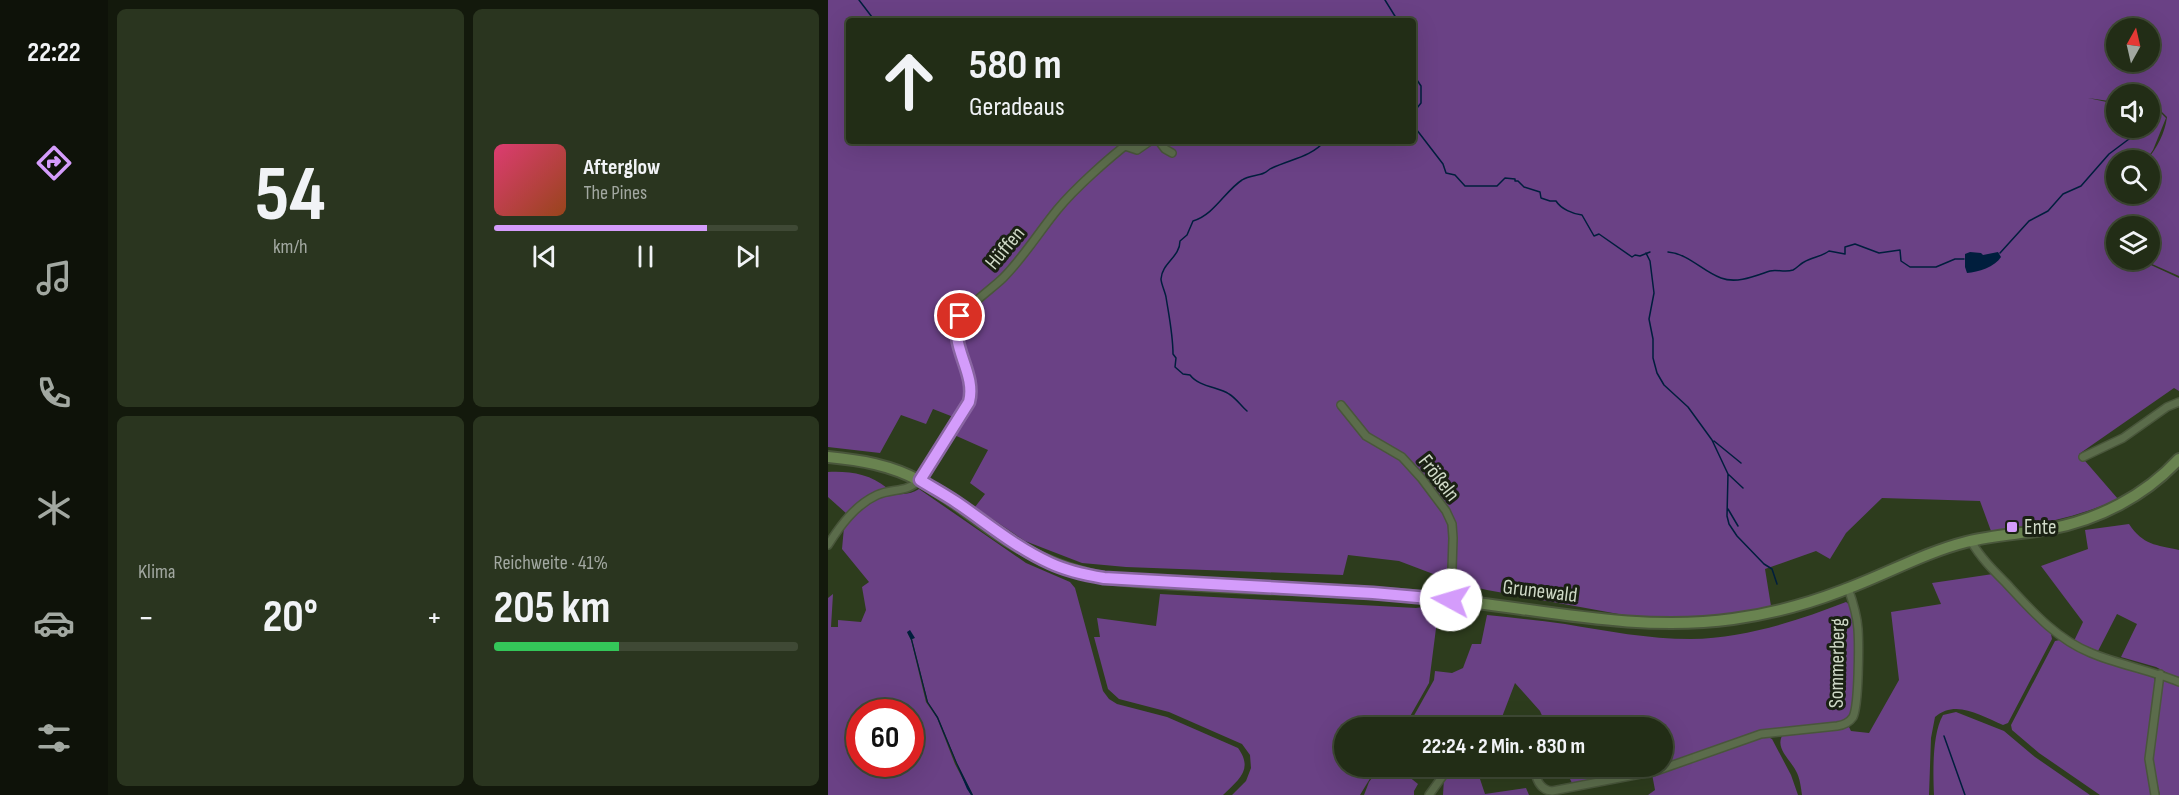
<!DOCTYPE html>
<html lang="de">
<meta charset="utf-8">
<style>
body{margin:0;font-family:"Sofia Sans Condensed",sans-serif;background:#2a351f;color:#f1f3f6;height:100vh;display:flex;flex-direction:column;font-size:22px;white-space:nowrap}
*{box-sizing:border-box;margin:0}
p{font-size:20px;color:#a2a8a1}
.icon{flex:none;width:33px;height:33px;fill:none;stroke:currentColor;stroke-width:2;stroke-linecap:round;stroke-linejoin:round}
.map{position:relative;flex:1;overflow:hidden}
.side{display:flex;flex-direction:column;gap:9px;padding:9px;background:#13190c;width:720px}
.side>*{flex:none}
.hud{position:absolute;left:18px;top:18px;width:570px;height:126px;border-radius:6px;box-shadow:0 6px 24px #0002,0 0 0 2px #3f4935;background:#222d16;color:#f1f3f6;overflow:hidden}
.needle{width:39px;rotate:8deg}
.tools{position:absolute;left:1278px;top:18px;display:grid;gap:12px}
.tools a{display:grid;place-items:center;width:54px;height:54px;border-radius:50%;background:#222d16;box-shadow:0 6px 24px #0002,0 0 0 2px #3f4935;font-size:30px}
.speed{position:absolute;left:18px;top:699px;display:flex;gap:12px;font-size:30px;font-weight:700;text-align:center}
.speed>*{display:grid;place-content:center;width:78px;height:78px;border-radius:50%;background:#222d16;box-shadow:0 6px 24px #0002,0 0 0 2px #3f4935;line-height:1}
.speed .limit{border:9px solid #d22;background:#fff;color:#111}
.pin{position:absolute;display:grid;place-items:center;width:51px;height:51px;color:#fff;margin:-26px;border:3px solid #fff;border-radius:50%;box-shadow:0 2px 6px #0007}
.me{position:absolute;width:66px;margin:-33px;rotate:276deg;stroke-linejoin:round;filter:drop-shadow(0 0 4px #0008)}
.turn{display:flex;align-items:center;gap:21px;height:126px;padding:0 24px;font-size:27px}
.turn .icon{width:78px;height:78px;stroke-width:2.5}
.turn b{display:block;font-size:42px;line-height:51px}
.big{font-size:45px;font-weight:700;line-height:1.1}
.side .card{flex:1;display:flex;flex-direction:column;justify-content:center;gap:9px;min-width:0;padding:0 21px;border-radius:9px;background:#2a351f}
.side .dial{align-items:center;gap:0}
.dial b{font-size:78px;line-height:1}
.song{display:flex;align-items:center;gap:18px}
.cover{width:72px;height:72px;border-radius:9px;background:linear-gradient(135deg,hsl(340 70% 55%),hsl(20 70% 35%))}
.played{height:6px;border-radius:3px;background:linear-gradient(90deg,#d49cfb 70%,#3f4935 70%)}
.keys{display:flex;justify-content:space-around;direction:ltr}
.heat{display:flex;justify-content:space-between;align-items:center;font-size:33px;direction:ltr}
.charge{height:9px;border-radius:4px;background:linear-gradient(90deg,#34c759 41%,#3f4935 0)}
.side .tiles{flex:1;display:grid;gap:9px;grid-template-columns:repeat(2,1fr)}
.trip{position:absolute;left:506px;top:717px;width:339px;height:60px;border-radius:30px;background:#222d16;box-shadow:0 6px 24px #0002,0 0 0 2px #3f4935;font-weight:700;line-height:60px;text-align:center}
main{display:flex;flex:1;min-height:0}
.menu{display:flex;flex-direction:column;width:108px;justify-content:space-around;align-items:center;background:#0e1209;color:#a2a8a1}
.menu .icon{width:42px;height:42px}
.menu .current{color:#d49cfb}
.menu b{font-size:27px;color:#f1f3f6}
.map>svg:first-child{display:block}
</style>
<main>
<nav class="menu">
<b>22:22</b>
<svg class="icon current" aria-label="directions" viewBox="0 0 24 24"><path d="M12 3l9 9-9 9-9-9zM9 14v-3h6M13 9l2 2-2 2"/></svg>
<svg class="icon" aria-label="music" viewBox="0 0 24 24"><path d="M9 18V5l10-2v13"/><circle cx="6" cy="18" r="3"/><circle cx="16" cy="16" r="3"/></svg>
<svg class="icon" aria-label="phone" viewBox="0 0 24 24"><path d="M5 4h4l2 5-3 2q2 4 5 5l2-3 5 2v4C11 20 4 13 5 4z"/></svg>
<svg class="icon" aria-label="climate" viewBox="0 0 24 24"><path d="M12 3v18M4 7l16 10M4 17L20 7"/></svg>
<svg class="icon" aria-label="car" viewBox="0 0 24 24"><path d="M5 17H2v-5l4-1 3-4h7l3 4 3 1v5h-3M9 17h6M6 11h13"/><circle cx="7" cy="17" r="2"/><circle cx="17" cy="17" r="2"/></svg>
<svg class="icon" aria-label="filters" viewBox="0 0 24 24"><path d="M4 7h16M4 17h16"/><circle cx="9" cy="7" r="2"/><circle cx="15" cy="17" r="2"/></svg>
</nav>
<section class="side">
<div class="tiles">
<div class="card dial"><b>54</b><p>km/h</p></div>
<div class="card">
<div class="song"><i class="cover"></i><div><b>Afterglow</b><p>The Pines</p></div></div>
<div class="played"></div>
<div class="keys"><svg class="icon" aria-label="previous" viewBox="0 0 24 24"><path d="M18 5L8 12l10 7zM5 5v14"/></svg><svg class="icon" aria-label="pause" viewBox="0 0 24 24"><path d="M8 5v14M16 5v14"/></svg><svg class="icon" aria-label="next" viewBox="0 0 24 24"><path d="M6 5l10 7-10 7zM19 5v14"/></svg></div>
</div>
<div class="card"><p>Klima</p>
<div class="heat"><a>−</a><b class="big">20°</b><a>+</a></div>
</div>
<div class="card"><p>Reichweite · 41%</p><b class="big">205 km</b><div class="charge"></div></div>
</div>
</section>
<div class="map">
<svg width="1351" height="795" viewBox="0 0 1351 795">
<rect width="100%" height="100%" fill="#2d3c1d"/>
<path fill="#6a4185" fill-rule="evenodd" d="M 0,0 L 1351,0 L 1351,276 L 1315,260 L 1322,260 L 1322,226 L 1288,226 L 1288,260 L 1312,260 L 1351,278 L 1351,391 L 1346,388 L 1251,454 L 1290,499 C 1248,518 1209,525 1163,531 L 1152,501 L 1054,498 L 1018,533 L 1002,559 L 988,551 L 937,569 L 943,606 L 911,614 L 874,617 L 833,619 L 796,615 L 659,590 L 629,583 L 571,561 L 520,555 L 515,575 L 298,567 L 254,563 L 197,541 L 147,507 L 157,494 L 142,483 L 160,450 L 124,434 L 143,401 L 138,399 L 128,418 L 105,409 L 98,424 L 73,415 L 52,453 L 0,447 ZM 21,21 L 585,21 L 585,141 L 21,141 ZM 1288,28 L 1322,28 L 1322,62 L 1288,62 ZM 1288,94 L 1322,94 L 1322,109 L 1333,111 L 1339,117 C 1337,133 1329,148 1319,160 L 1322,160 L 1322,194 L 1295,194 L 1293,196 L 1294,194 L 1288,194 L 1288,160 L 1318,160 L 1325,150 L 1338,118 L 1333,113 L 1322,110 L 1322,128 L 1288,128 L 1288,104 L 1260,98 L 1288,102 Z
M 0,472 C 22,471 42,474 59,488 L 46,493 L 19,514 L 0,497 Z
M 91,489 L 198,563 L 242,582 L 247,588 L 275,691 L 281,699 L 289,704 L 339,717 L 410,748 C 426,770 410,780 395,795 L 145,795 L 129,763 L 110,717 L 100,702 L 84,639 L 86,638 L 79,632 L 83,640 L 98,702 L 109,718 L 127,764 L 143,795 L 0,795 L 0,598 L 5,594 L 3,627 L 10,627 L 10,620 L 33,622 L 38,610 L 34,587 L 41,582 L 14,549 L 16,527 C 27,514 42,500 59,496 C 71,493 80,496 91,489 ZM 32,712 L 82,712 L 82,764 L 32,764 Z
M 1301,524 C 1315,545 1328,545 1351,550 L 1351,679 L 1328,667 L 1293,657 L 1309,624 L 1289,614 L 1270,651 L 1246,641 L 1255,622 L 1213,566 L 1260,549 L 1257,530 Z
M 1165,574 L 1223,634 L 1224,639 L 1180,723 L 1175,725 C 1153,716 1128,699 1107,717 L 1103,738 L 1101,795 L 974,795 C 973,788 972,778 968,771 C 962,759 945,747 956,733 L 1020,725 L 1023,731 L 1041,733 L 1071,680 L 1063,612 L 1113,604 L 1104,583 Z
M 332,594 L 588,608 L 611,605 L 601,683 L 576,727 L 516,728 L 516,766 L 549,767 L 532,795 L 404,795 L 418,781 L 423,768 L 422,755 L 414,744 L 341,712 L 291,699 L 280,689 L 266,637 L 272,637 L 269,618 L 328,626 Z
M 1018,602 L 1023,606 L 1028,632 L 1026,706 L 1019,720 L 1012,723 L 939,730 L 920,735 L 834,766 L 834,728 L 719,727 L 712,711 L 687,683 L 674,717 L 638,723 L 639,727 L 579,728 L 606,680 L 607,671 L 624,673 L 635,668 L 644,644 L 653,644 L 659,615 C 685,618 711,620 737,624 C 779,631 820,639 863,639 C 917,638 969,621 1018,602 Z
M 1232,640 L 1268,658 L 1325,674 L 1328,684 L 1317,757 L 1326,795 L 1272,795 L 1211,753 L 1184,730 L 1183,725 L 1227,641 Z
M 1338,679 L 1351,686 L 1351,795 L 1332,795 L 1323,757 L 1334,682 Z
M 1128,712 L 1176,731 L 1207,757 L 1262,795 L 1106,795 C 1105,773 1104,734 1115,715 Z
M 938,736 L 944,739 L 963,775 L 970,795 L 820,795 L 827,790 L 824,774 Z
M 624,766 L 648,767 L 657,794 L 698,788 L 701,795 L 615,795 L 616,778 Z
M 552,767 L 586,767 L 580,776 L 590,784 L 586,791 L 586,795 L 536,795 L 541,782 Z
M 736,767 L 831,767 L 744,783 Z"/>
<path fill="#001e3d" d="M 1142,252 L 1153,253 L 1155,255 L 1170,252 L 1173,257 C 1167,267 1150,272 1139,273 L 1137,267 L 1137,254 Z
M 82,630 L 87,638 L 84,639 L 100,702 L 110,717 L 129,763 L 145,795 L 143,795 L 139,789 L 109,718 L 99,702 L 83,640 L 79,632 Z"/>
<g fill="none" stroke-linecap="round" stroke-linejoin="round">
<path stroke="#001e3d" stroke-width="1.5" d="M 31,0 L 47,21
M 557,0 L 570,21
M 585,74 L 593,86 L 593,103 L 585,113
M 1322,121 L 1327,119
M 585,125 L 615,164 L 618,173 L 627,175 L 637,186 L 669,186 L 677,178 L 687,179 L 687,181 L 690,181 L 696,187 L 712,192 L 713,198 L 722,201 L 728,201 C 733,209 745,214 754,215 L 766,236 L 771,234 L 804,257 L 807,255 L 812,256 L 822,252
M 840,252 C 861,254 874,271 893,278 C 909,284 927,276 942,271 C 949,269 957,273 965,270 C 969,268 972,264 976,262 C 984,257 993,257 1001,251 L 1017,254 L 1017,247 L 1027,244 L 1051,253 L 1072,250 L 1073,261 L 1082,267 L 1108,267 L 1127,259 L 1136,259
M 818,253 L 822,261 L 826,293 L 821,319 L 825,339 L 825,358 L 829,373 L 836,385 L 860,407 L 884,440 L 900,474 L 899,516 L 901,524 L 909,536 L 936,564 L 944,569 L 949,584
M 1172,253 L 1201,221 L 1220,211 L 1235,194 L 1253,186 L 1281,154 L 1301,139 L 1309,128
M 419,411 C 413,406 408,398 401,394 C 391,387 371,387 362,375 L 355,374 L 347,367 L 348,358 L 345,354 C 345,335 341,316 338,297 C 337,292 333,283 333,279 C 334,263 352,257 352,241 L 359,235 L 365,221 C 386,215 397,191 414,180 C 421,175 430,176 436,173 C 439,172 441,169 444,168 C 463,159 483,157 497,141
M 886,441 L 913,463
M 900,474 L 915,488
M 900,509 L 910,526
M 1116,736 L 1137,795"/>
<g stroke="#49563b" stroke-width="10">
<path id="street" d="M 331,141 L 337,149 L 344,153
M 297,146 L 309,150 L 322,141
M 513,405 L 538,436 L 574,457 L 594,479 L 618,511 L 624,524 L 625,538 L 623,600
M 1255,457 L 1295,438 L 1339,407 L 1351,402
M 1143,541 C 1152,557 1165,570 1178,583 C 1203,610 1228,639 1263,653 C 1292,665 1322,670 1351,682
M 0,545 C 12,526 27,505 49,495 C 64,488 79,493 91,480 L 141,402 C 149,375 124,350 128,326 C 130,312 164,289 175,278 C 195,258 211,232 229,210 C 247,188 281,158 303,141
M 705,766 C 708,778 711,790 724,791 L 828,771 L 933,734 L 1009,726 C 1016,725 1021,723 1025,717 C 1031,705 1031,644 1030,629 C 1029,615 1025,602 1020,588
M 601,795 L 622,766
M 1327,795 L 1321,759 L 1332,674"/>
</g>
<g stroke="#49563b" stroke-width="14">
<path id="primary" d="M 0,457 C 32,460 63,465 92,481 C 123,497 149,521 179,540 C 210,559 241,571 276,578 C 385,590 496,587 605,598 C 704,607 806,633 905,619 C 942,614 979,604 1013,591 C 1055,576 1095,553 1138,542 C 1165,535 1193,534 1221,529 C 1270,520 1317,496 1351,459"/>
</g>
<use href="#street" stroke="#5b6c4b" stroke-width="7"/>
<use href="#primary" stroke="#698350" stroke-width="10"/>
</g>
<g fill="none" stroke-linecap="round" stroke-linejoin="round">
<g stroke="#8a65a3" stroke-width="15">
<path id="route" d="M 132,316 C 119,344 149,372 141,402 L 92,480 C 103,487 116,494 128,502 C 159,523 187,547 222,563 C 239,571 258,575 276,578 L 545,593 L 623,600"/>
</g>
<use href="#route" stroke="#d49cfb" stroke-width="10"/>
</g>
<rect fill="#d49cfb" stroke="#1a2113" stroke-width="2" x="1178" y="521" width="12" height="12" rx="3"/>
<g text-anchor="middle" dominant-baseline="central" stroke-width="6" stroke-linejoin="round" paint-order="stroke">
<g font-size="21" fill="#cfd9c7" stroke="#1a2113">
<text transform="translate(177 248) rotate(-50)">Hüffen</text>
<text transform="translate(611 478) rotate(52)">Frößeln</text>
<text transform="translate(712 591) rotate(7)">Grunewald</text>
<text transform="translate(1009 663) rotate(-89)">Sommerberg</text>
</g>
<g font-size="21" fill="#cfd9c7" stroke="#1a2113" text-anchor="start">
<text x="1196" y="527">Ente</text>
</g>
</g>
</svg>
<div class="tools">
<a><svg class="needle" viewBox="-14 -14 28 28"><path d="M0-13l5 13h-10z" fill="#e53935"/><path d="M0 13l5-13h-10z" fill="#a2a8a1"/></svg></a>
<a><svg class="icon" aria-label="sound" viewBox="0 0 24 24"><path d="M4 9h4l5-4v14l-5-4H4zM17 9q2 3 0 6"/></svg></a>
<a><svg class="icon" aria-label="search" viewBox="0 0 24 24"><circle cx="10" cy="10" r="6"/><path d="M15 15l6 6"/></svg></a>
<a><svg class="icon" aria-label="layers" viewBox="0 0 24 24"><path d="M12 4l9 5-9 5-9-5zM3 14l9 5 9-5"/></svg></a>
</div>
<div class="speed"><div class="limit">60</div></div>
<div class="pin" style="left:132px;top:316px;background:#d93025"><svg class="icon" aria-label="arrive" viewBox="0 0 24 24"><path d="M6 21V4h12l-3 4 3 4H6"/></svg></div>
<svg class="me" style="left:623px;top:600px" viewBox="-20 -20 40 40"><circle r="19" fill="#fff"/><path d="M0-13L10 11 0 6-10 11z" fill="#d49cfb"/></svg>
<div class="trip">22:24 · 2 Min. · 830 m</div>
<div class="hud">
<div class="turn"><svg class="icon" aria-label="ahead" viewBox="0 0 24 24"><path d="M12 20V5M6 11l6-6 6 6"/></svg><div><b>580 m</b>Geradeaus</div></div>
</div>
</div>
</main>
